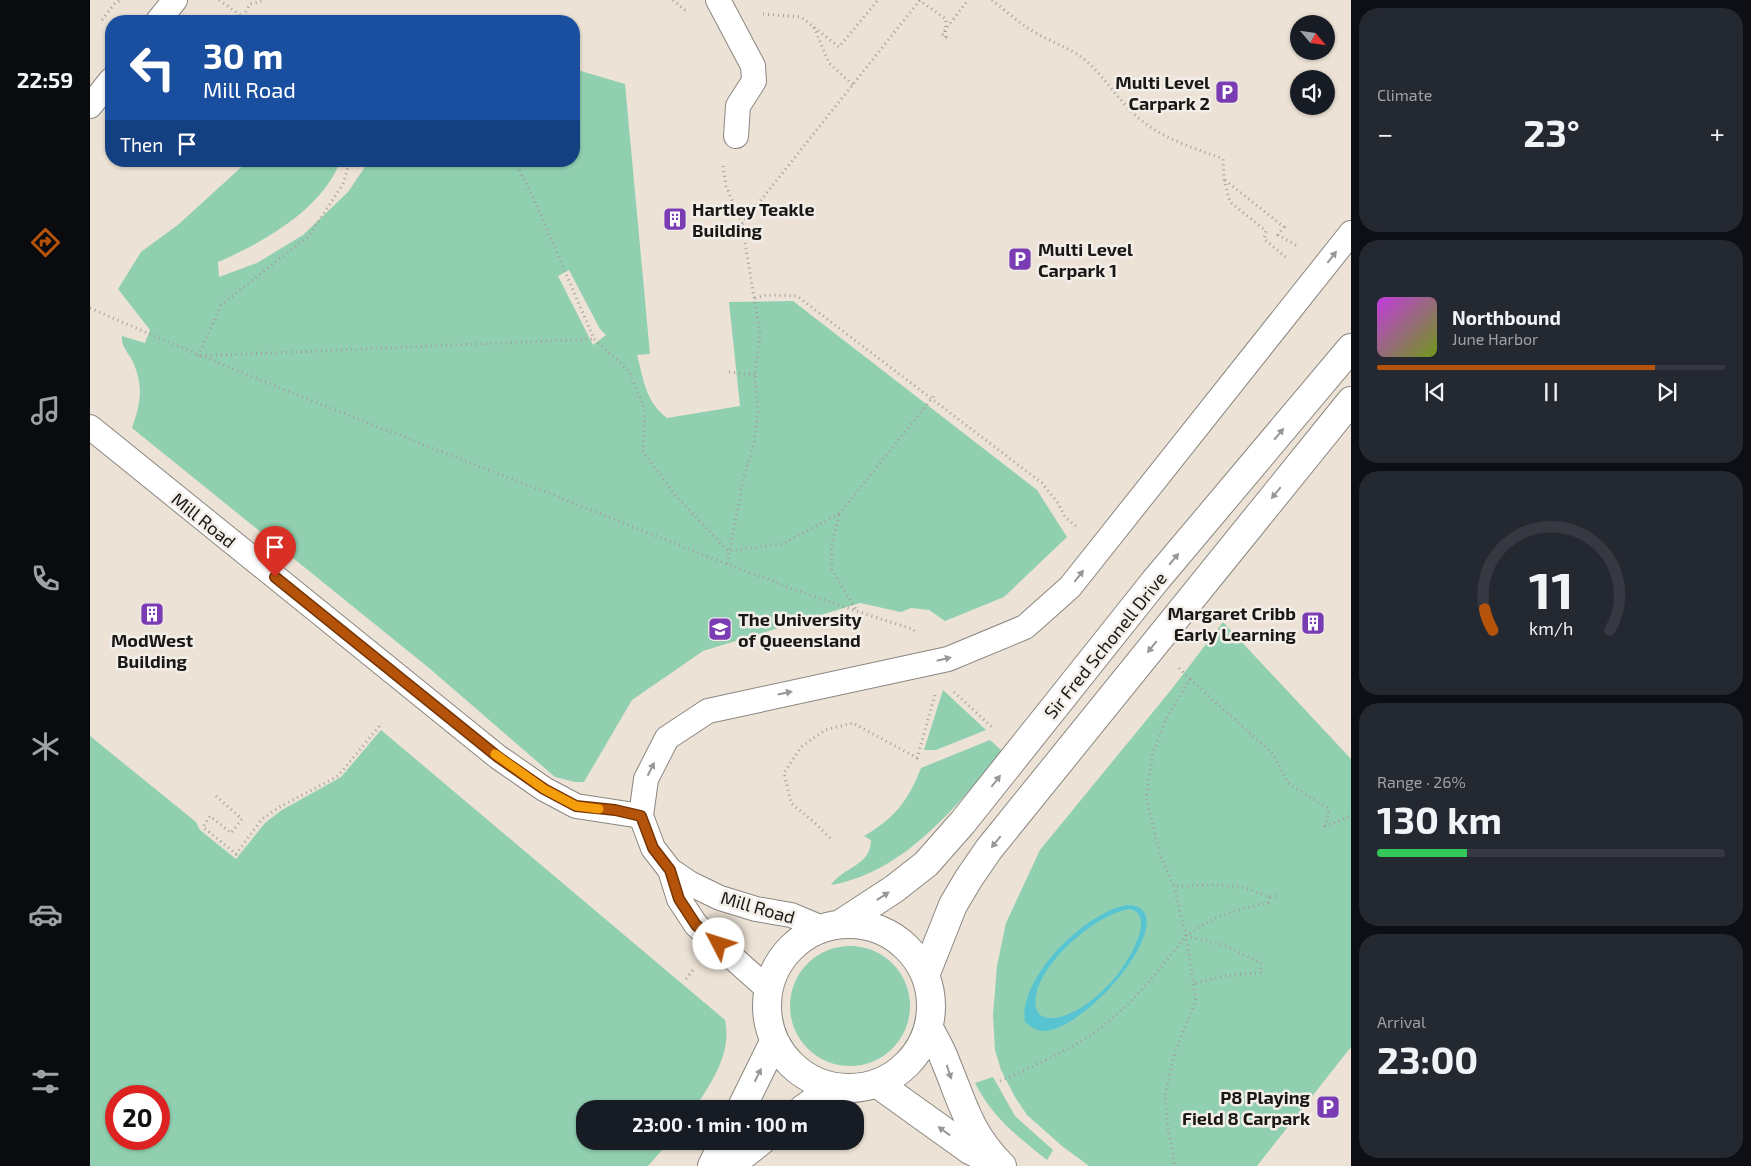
<!DOCTYPE html>
<meta charset="utf-8">
<style>
body{margin:0;font-family:"Exo 2",sans-serif;background:#242831;color:#f1f3f6;height:100vh;display:flex;flex-direction:column;font-size:19px;white-space:nowrap}
*{box-sizing:border-box;margin:0}
p{font-size:16px;color:#9ea1a6}
.icon{flex:none;width:28px;height:28px;fill:none;stroke:currentColor;stroke-width:2;stroke-linecap:round;stroke-linejoin:round}
.map{position:relative;flex:1;overflow:hidden}
.panel{display:flex;flex-direction:column;gap:8px;padding:8px;background:#0d0f14;width:400px}
.panel>*{flex:none}
.guide{position:absolute;left:15px;top:15px;width:475px;height:152px;border-radius:20px;box-shadow:0 1px 4px #0004;background:#1a4fa0;color:#fff;overflow:hidden}
.needle{width:32px;rotate:119deg}
.controls{position:absolute;left:1200px;top:15px;display:grid;gap:10px}
.controls a{display:grid;place-items:center;width:45px;height:45px;border-radius:50%;background:#171b24;box-shadow:0 1px 4px #0004;font-size:25px}
.speed{position:absolute;left:15px;top:1085px;display:flex;gap:10px;font-size:25px;font-weight:700;text-align:center}
.speed>*{display:grid;place-content:center;width:65px;height:65px;border-radius:50%;background:#171b24;box-shadow:0 1px 4px #0004;line-height:1}
.speed .limit{border:8px solid #d22;background:#fff;color:#111}
.pin{position:absolute;display:grid;place-items:center;width:42px;height:42px;color:#fff;margin:-51px -21px;border-radius:50% 50% 50% 0;rotate:-45deg;box-shadow:0 0 5px #0007}
.pin .icon{rotate:45deg}
.me{position:absolute;width:55px;margin:-28px;rotate:310deg;stroke-linejoin:round;filter:drop-shadow(0 0 4px #0008)}
.turn{display:flex;align-items:center;gap:18px;height:105px;padding:0 15px;font-size:22px}
.turn .icon{width:65px;height:65px;stroke-width:2.5}
.turn b{display:block;font-size:35px;line-height:42px}
.then{display:flex;align-items:center;height:48px;padding:0 15px;background:#0003;gap:10px;font-size:19px}
.big{font-size:38px;font-weight:700;line-height:1.1}
.panel .tile{flex:1;display:flex;flex-direction:column;justify-content:center;gap:8px;min-width:0;padding:0 18px;border-radius:20px;background:#242831}
.panel .dial{align-items:center;gap:0}
.dial svg{height:130px;overflow:visible;fill:none;stroke:#363941;stroke-width:7;stroke-linecap:round;text-anchor:middle}
.dial text{fill:#f1f3f6;stroke:none}
.song{display:flex;align-items:center;gap:15px}
.cover{width:60px;height:60px;border-radius:8px;background:linear-gradient(135deg,hsl(290 70% 55%),hsl(80 70% 35%))}
.played{height:5px;border-radius:2px;background:linear-gradient(90deg,#b45309 80%,#363941 80%)}
.keys{display:flex;justify-content:space-around;direction:ltr}
.heat{display:flex;justify-content:space-between;align-items:center;font-size:28px;direction:ltr}
.charge{height:8px;border-radius:4px;background:linear-gradient(90deg,#34c759 26%,#363941 0)}
.trip{position:absolute;left:486px;top:1100px;width:288px;height:50px;border-radius:20px;background:#171b24;box-shadow:0 1px 4px #0004;font-weight:700;line-height:50px;text-align:center}
main{display:flex;flex:1;min-height:0}
.menu{display:flex;flex-direction:column;width:90px;justify-content:space-around;align-items:center;background:#090b0e;color:#9ea1a6}
.menu .icon{width:35px;height:35px}
.menu .active{color:#b45309}
.menu b{font-size:22px;color:#f1f3f6}
.map>svg:first-child{display:block}
</style>
<main>
<nav class="menu">
<b>22:59</b>
<svg class="icon active" aria-label="directions" viewBox="0 0 24 24"><path d="M12 3l9 9-9 9-9-9zM9 14v-3h6M13 9l2 2-2 2"/></svg>
<svg class="icon" aria-label="music" viewBox="0 0 24 24"><path d="M9 18V5l10-2v13"/><circle cx="6" cy="18" r="3"/><circle cx="16" cy="16" r="3"/></svg>
<svg class="icon" aria-label="phone" viewBox="0 0 24 24"><path d="M5 4h4l2 5-3 2q2 4 5 5l2-3 5 2v4C11 20 4 13 5 4z"/></svg>
<svg class="icon" aria-label="climate" viewBox="0 0 24 24"><path d="M12 3v18M4 7l16 10M4 17L20 7"/></svg>
<svg class="icon" aria-label="car" viewBox="0 0 24 24"><path d="M5 17H2v-5l4-1 3-4h7l3 4 3 1v5h-3M9 17h6M6 11h13"/><circle cx="7" cy="17" r="2"/><circle cx="17" cy="17" r="2"/></svg>
<svg class="icon" aria-label="filters" viewBox="0 0 24 24"><path d="M4 7h16M4 17h16"/><circle cx="9" cy="7" r="2"/><circle cx="15" cy="17" r="2"/></svg>
</nav>
<div class="map">
<svg width="1261" height="1166" viewBox="0 0 1261 1166">
<rect width="100%" height="100%" fill="#f3eee8"/>
<path fill="#ece2d5" fill-rule="evenodd" d="M 0,0 L 1261,0 L 1261,1166 L 0,1166 ZM 21,21 L 484,21 L 484,161 L 21,161 ZM 1209,24 L 1236,24 L 1236,51 L 1209,51 ZM 1209,79 L 1236,79 L 1236,106 L 1209,106 ZM 26,1096 L 69,1096 L 69,1139 L 26,1139 ZM 495,1109 L 765,1109 L 765,1141 L 495,1141 Z"/>
<path fill="#90d0b0" fill-rule="evenodd" d="M 484,69 L 535,84 L 560,354 L 547,355 C 554,380 555,401 577,418 L 650,406 L 639,302 L 703,301 L 947,490 L 977,537 L 914,597 L 855,621 L 839,610 L 821,608 L 811,612 L 770,603 L 613,651 L 542,700 L 494,782 L 485,782 L 465,777 L 339,668 L 42,428 C 51,403 54,385 42,360 C 37,351 31,346 32,336 L 55,343 L 60,330 L 28,289 L 51,252 L 89,224 L 158,161 L 250,161 C 234,208 171,244 128,262 L 129,277 L 167,263 L 213,235 L 258,192 L 279,161 L 484,161 ZM 479,270 L 510,329 L 516,335 L 503,345 L 468,276 Z
M 1133,622 L 1261,759 L 1261,1047 L 1167,1166 L 999,1166 L 972,1146 L 937,1115 L 925,1097 L 911,1070 L 905,1050 L 903,1015 L 907,966 L 916,923 L 950,850 L 1081,690 Z
M 853,690 L 896,730 L 846,750 L 834,750 Z
M 291,730 L 635,1020 C 642,1053 622,1082 604,1109 L 495,1109 L 495,1141 L 580,1141 L 558,1166 L 0,1166 L 0,736 L 106,822 L 110,830 L 146,859 L 175,823 L 192,810 L 251,777 ZM 26,1096 L 69,1096 L 69,1139 L 26,1139 Z
M 900,740 L 913,752 C 866,805 816,872 741,885 C 753,867 781,866 781,840 L 774,836 C 805,818 818,801 831,768 Z
M700 1006a60 60 0 1 1 120 0a60 60 0 1 1-120 0Z
M 903,1077 L 925,1116 L 963,1150 L 957,1160 C 927,1136 903,1118 885,1083 Z"/>
<path fill="#58c4d2" fill-rule="evenodd" d="M 1038,905 C 1098,908 999,1032 952,1031 C 945,1030 940,1026 935,1022 C 928,978 996,911 1038,905 ZM 1040,909 C 1069,916 1033,969 1023,980 C 1012,992 999,1004 985,1011 C 967,1021 941,1024 946,996 C 952,961 1006,914 1040,909 Z"/>
<g fill="none" stroke-linecap="round" stroke-linejoin="round">
<g stroke="#8b8781" stroke-width="26">
<path id="service" d="M 628,0 L 663,66 L 664,81 L 648,106 L 646,136
M 68,21 L 85,0
M 0,106 L 21,80
M 0,427 L 408,757 L 454,789 L 486,806 L 551,816
M 580,870 L 589,899 L 606,925 L 678,989
M 732,928 L 701,915 L 666,909 L 630,898 L 599,883 L 580,870 L 563,848 L 551,816 L 556,779 L 577,738 L 618,711 L 858,659 L 935,627 L 980,587 L 1261,233"/>
</g>
<g stroke="#8b8781" stroke-width="30">
<path id="minor" d="M 839,1028 C 845,1040 852,1051 856,1063 C 873,1104 879,1133 912,1166
M 788,1084 L 880,1150 L 900,1160
M 651,1109 L 684,1042
M 713,1109 L 743,1088
M 622,1166 L 634,1141
M 639,1166 L 671,1141"/>
</g>
<g stroke="#8b8781" stroke-width="30">
<path id="tertiary" d="M 752,923 L 804,889 L 836,864 L 873,822 L 1065,581 L 1261,348
M677 1006a82 82 0 1 1 164 0a82 82 0 1 1-164 0Z
M 836,973 L 863,905 L 879,878 L 899,849 L 1261,401"/>
</g>
<path stroke="#a39f9b" stroke-width="3" stroke-dasharray="1 4" stroke-linecap="butt" d="M 129,0 L 153,17 L 160,4 L 175,0
M 583,0 L 596,11
M 902,0 C 916,11 929,23 944,32 C 961,42 978,47 994,59 C 1012,74 1024,94 1040,110 C 1066,137 1099,146 1133,159 L 1134,180 L 1140,202 L 1176,231 L 1174,239 L 1198,259
M 673,14 L 711,17 L 749,47 L 788,0
M 12,20 L 24,4 L 31,0
M 148,21 C 156,14 165,15 174,21
M 303,21 L 303,15
M 724,27 L 739,63 L 763,85
M 857,38 L 852,34 L 878,0
M 425,161 L 443,197 L 504,339 L 539,371 L 555,410 L 553,452 L 585,495 L 638,551 L 692,544 L 749,514
M 633,166 L 636,186 L 652,224
M 1135,180 L 1194,227 L 1188,235 L 1209,247
M 665,298 L 676,295 L 707,296 L 952,483 L 968,503 L 975,517 L 986,526
M 0,308 C 149,374 301,432 453,491 C 575,539 697,591 823,629 L 826,633
M 108,356 L 131,305 L 219,236 L 253,184 L 260,161
M 111,356 L 504,339
M 639,372 L 665,375
M 749,515 L 741,548 L 742,570 L 767,611
M 637,564 L 652,485 L 664,442 L 668,409 L 665,375 L 670,334 L 652,224 L 830,0
M 1089,668 L 1100,679 L 1076,719 L 1063,753 L 1056,797 L 1070,855 L 1084,886 L 1127,885 L 1152,887 L 1180,897 L 1178,903 C 1143,911 1125,915 1096,936
M 1100,679 L 1183,754 L 1198,783 L 1239,809 L 1235,826 L 1261,816
M 864,692 L 903,728
M 126,796 L 152,819 L 141,833 L 120,816 L 113,827 L 146,854 L 172,819 L 188,808 L 248,776 L 292,723
M 740,838 L 725,823 L 701,803 L 694,773 L 711,747 L 735,730 L 763,723 L 827,758 L 845,695
M 1084,886 L 1096,936 L 1106,1001 L 1085,1052 L 1075,1095 L 1078,1128 L 1085,1166
M 1180,897 L 1189,895
M 596,979 L 605,967
M 910,1081 C 938,1068 967,1056 993,1040 C 1035,1014 1066,974 1096,936 L 1136,946 L 1171,963 L 1171,973 L 1140,975 L 1105,983"/>
<use href="#service" stroke="#fff" stroke-width="24"/>
<use href="#minor" stroke="#fff" stroke-width="28"/>
<use href="#tertiary" stroke="#fff" stroke-width="28"/>
<path stroke="#a39f9b" stroke-width="3" stroke-dasharray="1 4" stroke-linecap="butt" d="M 829,0 L 856,19 L 855,41
M 749,514 L 844,396"/>
</g>
<defs><path id="oneway-solid" d="M-6-.8H1V-3.2L6.5 0L1 3.2V.8H-6Z" transform="scale(1.25)"/></defs>
<g fill="#989796">
<use href="#oneway-solid" transform="translate(1242 257) rotate(-52)"/>
<use href="#oneway-solid" transform="translate(1189 434) rotate(-50)"/>
<use href="#oneway-solid" transform="translate(1186 493) rotate(129)"/>
<use href="#oneway-solid" transform="translate(1084 559) rotate(-50)"/>
<use href="#oneway-solid" transform="translate(989 576) rotate(-52)"/>
<use href="#oneway-solid" transform="translate(1062 647) rotate(129)"/>
<use href="#oneway-solid" transform="translate(854 659) rotate(-13)"/>
<use href="#oneway-solid" transform="translate(695 693) rotate(-12)"/>
<use href="#oneway-solid" transform="translate(561 769) rotate(-63)"/>
<use href="#oneway-solid" transform="translate(906 781) rotate(-52)"/>
<use href="#oneway-solid" transform="translate(906 842) rotate(129)"/>
<use href="#oneway-solid" transform="translate(793 896) rotate(-33)"/>
<use href="#oneway-solid" transform="translate(859 1072) rotate(72)"/>
<use href="#oneway-solid" transform="translate(668 1075) rotate(-64)"/>
<use href="#oneway-solid" transform="translate(854 1131) rotate(-144)"/>
</g>
<g fill="none" stroke-linecap="round" stroke-linejoin="round">
<g stroke="#753606" stroke-width="12">
<path id="route" d="M 185,577 L 408,757 L 454,789 L 486,806 L 525,810 L 551,816 L 563,848 L 580,870 L 589,899 L 606,925 L 629,944"/>
</g>
<use href="#route" stroke="#b45309" stroke-width="9"/>
<path stroke="#f59e0b" stroke-width="9" d="M 405,754 L 454,789 L 486,806 L 509,809"/>
</g>
<defs>
<g id="parking-square" transform="scale(1.25)"><rect x="-9" y="-9" width="18" height="18" rx="4" fill="#7a3cb2" stroke="#f3eee8"/><path d="M-3.5-5.5H1a3.5 3.5 0 0 1 0 7H-1V5.5H-3.5ZM-1-3.4V-.6H.8a1.4 1.4 0 0 0 0-2.8Z" fill="#fff"/></g>
<g id="building-square" transform="scale(1.25)"><rect x="-9" y="-9" width="18" height="18" rx="4" fill="#7a3cb2" stroke="#f3eee8"/><path d="M-4-6H4V6H1V3H-1V6H-4ZM-2.5-4.3h1.7v1.8h-1.7ZM.8-4.3h1.7v1.8H.8ZM-2.5-1h1.7V.8h-1.7ZM.8-1h1.7V.8H.8Z" fill="#fff"/></g>
<g id="university-square" transform="scale(1.25)"><rect x="-9" y="-9" width="18" height="18" rx="4" fill="#7a3cb2" stroke="#f3eee8"/><path d="M0-5L7-2L0 1L-7-2ZM-4 1L0 2.5L4 1V4Q0 6-4 4Z" fill="#fff"/></g>
</defs>
<g fill-rule="evenodd">
<use href="#parking-square" x="1137" y="92"/>
<use href="#building-square" x="585" y="219"/>
<use href="#parking-square" x="930" y="259"/>
<use href="#building-square" x="62" y="614"/>
<use href="#building-square" x="1223" y="623"/>
<use href="#university-square" x="630" y="629"/>
<use href="#parking-square" x="1238" y="1107"/>
</g>
<g text-anchor="middle" dominant-baseline="central" stroke-width="5" stroke-linejoin="round" paint-order="stroke">
<g font-size="18" font-weight="bold" fill="#1a1816" stroke="#f3eee8" text-anchor="end">
<text x="1120" y="82">Multi Level<tspan x="1120" dy="21">Carpark 2</tspan></text>
<text x="602" y="209" text-anchor="start">Hartley Teakle<tspan x="602" dy="21">Building</tspan></text>
<text x="948" y="249" text-anchor="start">Multi Level<tspan x="948" dy="21">Carpark 1</tspan></text>
<text x="1206" y="613">Margaret Cribb<tspan x="1206" dy="21">Early Learning</tspan></text>
<text x="648" y="619" text-anchor="start">The University<tspan x="648" dy="21">of Queensland</tspan></text>
<text x="62" y="640" text-anchor="middle">ModWest<tspan x="62" dy="21">Building</tspan></text>
<text x="1220" y="1097">P8 Playing<tspan x="1220" dy="21">Field 8 Carpark</tspan></text>
</g>
<g font-size="18" fill="#1a1816" stroke="#f3eee8">
<text transform="translate(114 520) rotate(39)">Mill Road</text>
<text transform="translate(1015 645) rotate(-51)">Sir Fred Schonell Drive</text>
<text transform="translate(668 907) rotate(16)">Mill Road</text>
</g>
</g>
</svg>
<div class="controls">
<a><svg class="needle" viewBox="-14 -14 28 28"><path d="M0-13l5 13h-10z" fill="#e53935"/><path d="M0 13l5-13h-10z" fill="#9ea1a6"/></svg></a>
<a><svg class="icon" aria-label="sound" viewBox="0 0 24 24"><path d="M4 9h4l5-4v14l-5-4H4zM17 9q2 3 0 6"/></svg></a>
</div>
<div class="speed"><div class="limit">20</div></div>
<div class="pin" style="left:185px;top:577px;background:#d93025"><svg class="icon" aria-label="arrive" viewBox="0 0 24 24"><path d="M6 21V4h12l-3 4 3 4H6"/></svg></div>
<svg class="me" style="left:629px;top:944px" viewBox="-20 -20 40 40"><circle r="19" fill="#fff"/><path d="M0-13L10 11 0 6-10 11z" fill="#b45309"/></svg>
<div class="trip">23:00 · 1 min · 100 m</div>
<div class="guide">
<div class="turn"><svg class="icon" aria-label="left" viewBox="0 0 24 24"><path d="M17 20v-9H6M10 6l-5 5 5 5"/></svg><div><b>30 m</b>Mill Road</div></div>
<div class="then">Then<svg class="icon" aria-label="arrive" viewBox="0 0 24 24"><path d="M6 21V4h12l-3 4 3 4H6"/></svg></div>
</div>
</div>
<section class="panel">
<div class="tile"><p>Climate</p>
<div class="heat"><a>−</a><b class="big">23°</b><a>+</a></div>
</div>
<div class="tile">
<div class="song"><i class="cover"></i><div><b>Northbound</b><p>June Harbor</p></div></div>
<div class="played"></div>
<div class="keys"><svg class="icon" aria-label="previous" viewBox="0 0 24 24"><path d="M18 5L8 12l10 7zM5 5v14"/></svg><svg class="icon" aria-label="pause" viewBox="0 0 24 24"><path d="M8 5v14M16 5v14"/></svg><svg class="icon" aria-label="next" viewBox="0 0 24 24"><path d="M6 5l10 7-10 7zM19 5v14"/></svg></div>
</div>
<div class="tile dial"><svg viewBox="0 0 100 80">
<path d="M14 69A42 42 0 1 1 86 69"/>
<path d="M14 69A42 42 0 0 1 9 56" stroke="#b45309"/>
<text x="50" y="56" font-size="32" font-weight="700">11</text>
<text x="50" y="72" font-size="11">km/h</text>
</svg></div>
<div class="tile"><p>Range · 26%</p><b class="big">130 km</b><div class="charge"></div></div>
<div class="tile"><p>Arrival</p><b class="big">23:00</b></div>
</section>
</main>
